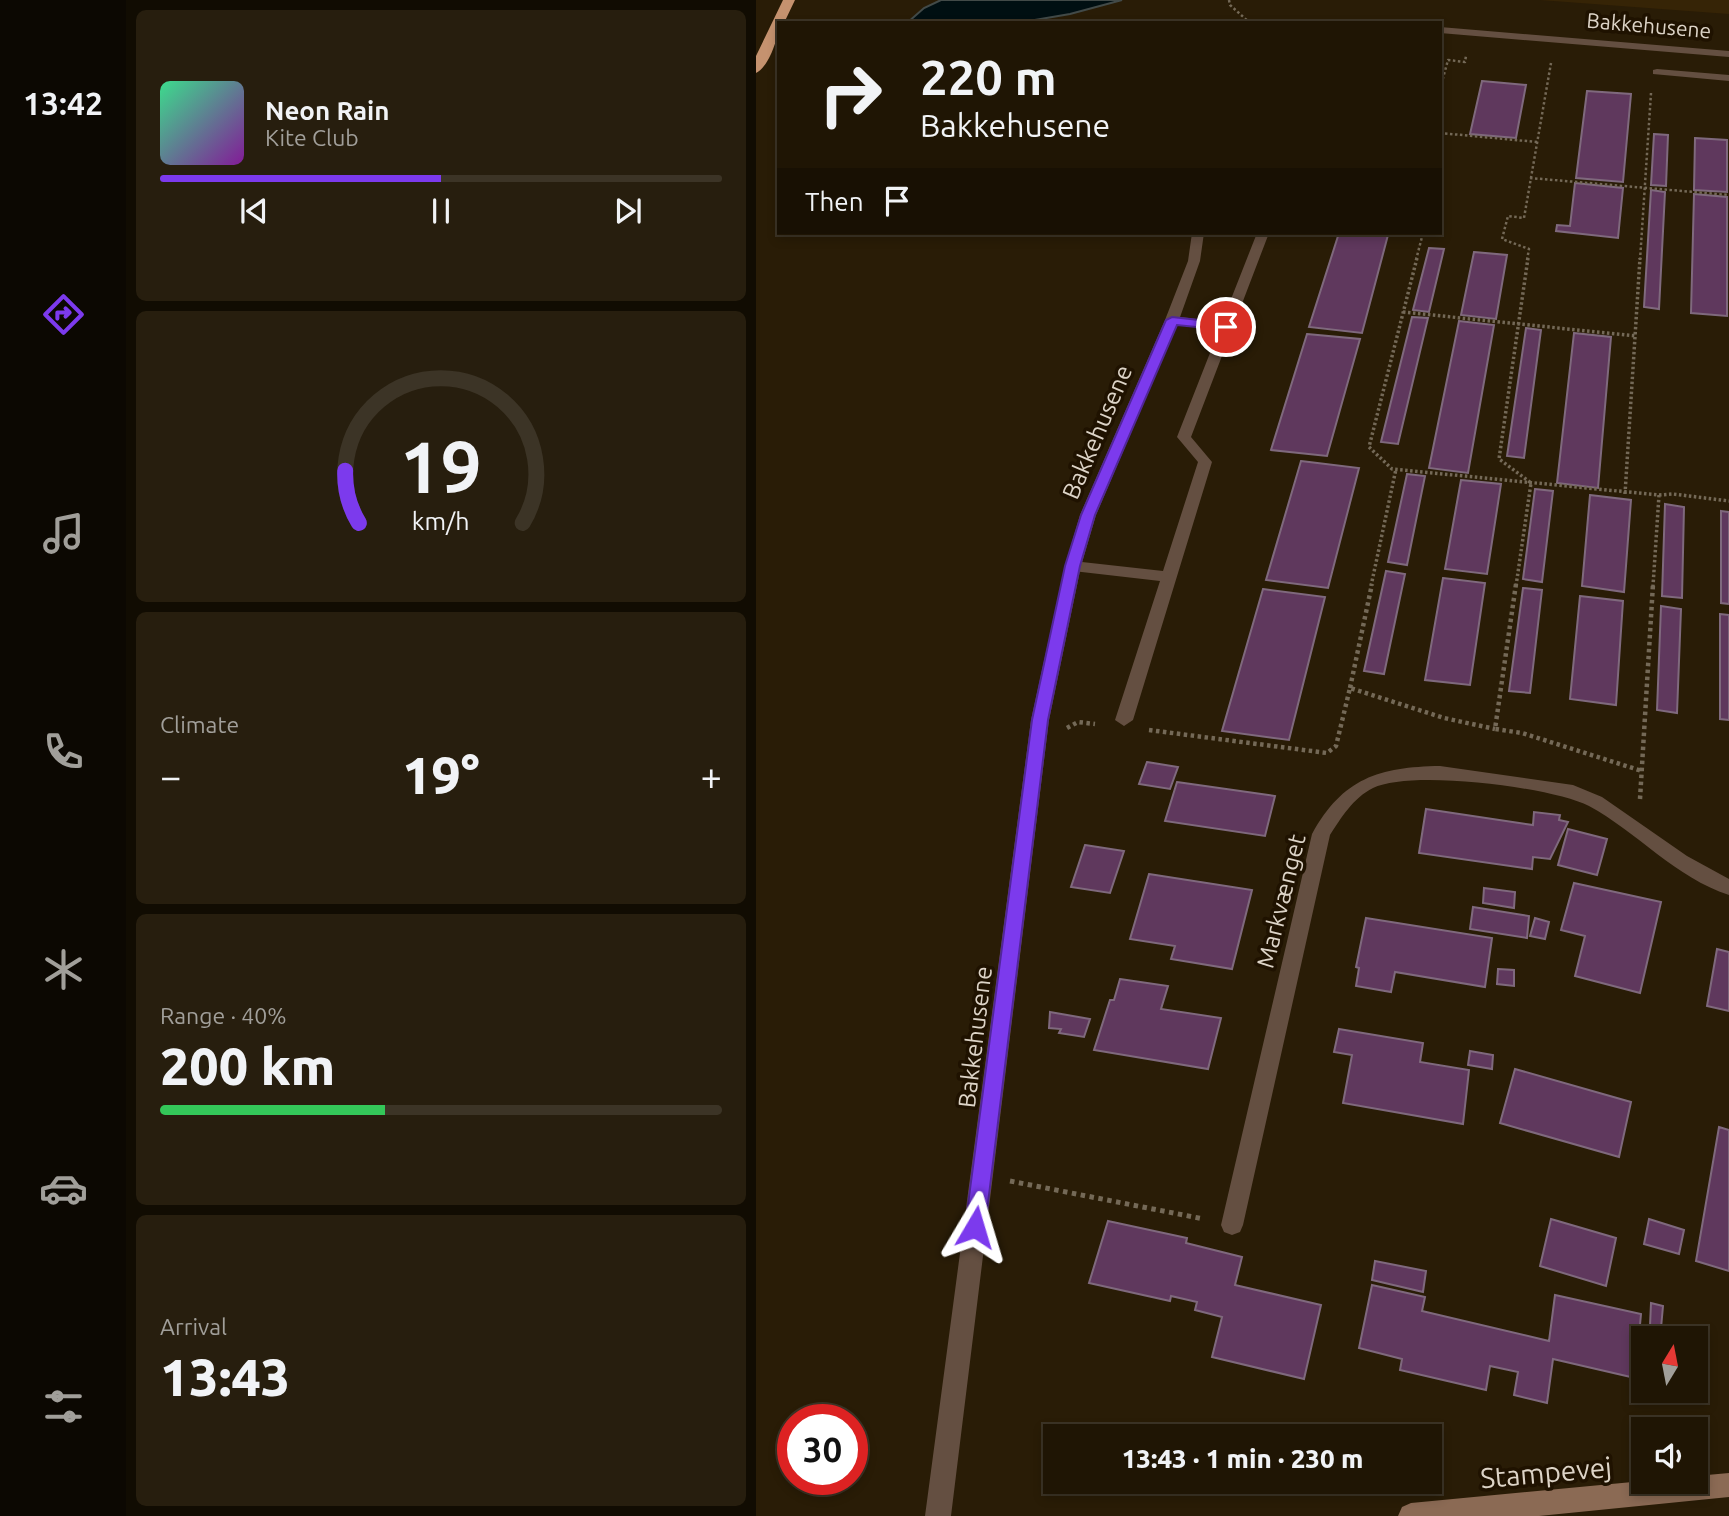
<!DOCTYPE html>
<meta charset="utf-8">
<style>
body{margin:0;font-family:Ubuntu,sans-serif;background:#271e0e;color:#f1f3f6;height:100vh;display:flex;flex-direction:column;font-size:26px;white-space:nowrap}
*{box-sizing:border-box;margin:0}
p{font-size:23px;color:#a19f9a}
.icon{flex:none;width:38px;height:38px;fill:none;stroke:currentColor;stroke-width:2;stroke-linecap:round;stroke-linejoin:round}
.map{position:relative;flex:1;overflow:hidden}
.sheet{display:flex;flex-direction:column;gap:10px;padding:10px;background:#110c02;width:630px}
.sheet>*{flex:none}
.banner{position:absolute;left:21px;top:21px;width:665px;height:214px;border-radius:0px;box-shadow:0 4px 10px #0003,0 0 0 2px #3c3426;background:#1f1504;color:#f1f3f6;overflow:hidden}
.needle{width:46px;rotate:10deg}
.buttons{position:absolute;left:875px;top:1326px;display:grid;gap:14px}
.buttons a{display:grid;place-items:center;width:77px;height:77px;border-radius:0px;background:#1f1504;box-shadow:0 4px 10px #0003,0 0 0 2px #3c3426;font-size:35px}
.speed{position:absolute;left:21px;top:1404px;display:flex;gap:14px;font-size:35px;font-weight:700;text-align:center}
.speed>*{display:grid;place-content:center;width:91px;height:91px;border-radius:50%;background:#1f1504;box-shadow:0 4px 10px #0003,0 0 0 2px #3c3426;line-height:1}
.speed .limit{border:10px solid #d22;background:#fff;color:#111}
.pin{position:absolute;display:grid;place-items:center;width:60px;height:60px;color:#fff;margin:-30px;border:4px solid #fff;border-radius:50%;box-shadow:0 2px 7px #0007}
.me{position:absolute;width:77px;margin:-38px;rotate:7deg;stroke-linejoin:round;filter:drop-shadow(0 0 5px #0008)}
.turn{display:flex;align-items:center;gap:24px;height:147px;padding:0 28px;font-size:32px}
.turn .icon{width:91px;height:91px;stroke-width:2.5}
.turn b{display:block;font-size:49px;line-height:60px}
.then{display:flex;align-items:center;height:66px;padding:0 28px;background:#0003;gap:14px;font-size:26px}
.big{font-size:52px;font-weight:800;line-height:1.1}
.sheet .widget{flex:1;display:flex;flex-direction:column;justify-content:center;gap:10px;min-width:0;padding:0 24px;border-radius:10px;background:#271e0e}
.sheet .dial{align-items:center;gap:0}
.dial svg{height:182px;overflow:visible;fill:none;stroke:#3c3426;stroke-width:7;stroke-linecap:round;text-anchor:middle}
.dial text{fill:#f1f3f6;stroke:none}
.song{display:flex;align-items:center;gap:21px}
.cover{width:84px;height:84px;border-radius:10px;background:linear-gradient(135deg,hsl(150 70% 55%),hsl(290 70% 35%))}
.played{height:7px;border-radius:4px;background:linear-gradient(90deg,#7c3aed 50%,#3c3426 50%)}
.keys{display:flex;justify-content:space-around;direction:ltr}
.heat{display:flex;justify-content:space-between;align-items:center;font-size:38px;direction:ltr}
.charge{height:10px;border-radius:5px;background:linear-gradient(90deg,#34c759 40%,#3c3426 0)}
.trip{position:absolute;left:287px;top:1424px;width:399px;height:70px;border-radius:0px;background:#1f1504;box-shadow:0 4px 10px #0003,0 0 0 2px #3c3426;font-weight:800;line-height:70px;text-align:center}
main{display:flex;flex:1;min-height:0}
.menu{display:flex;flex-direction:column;width:126px;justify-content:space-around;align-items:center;background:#0c0802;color:#a19f9a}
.menu .icon{width:49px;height:49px}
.menu .active{color:#7c3aed}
.menu b{font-size:32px;color:#f1f3f6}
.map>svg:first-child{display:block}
</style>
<main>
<nav class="menu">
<b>13:42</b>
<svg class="icon active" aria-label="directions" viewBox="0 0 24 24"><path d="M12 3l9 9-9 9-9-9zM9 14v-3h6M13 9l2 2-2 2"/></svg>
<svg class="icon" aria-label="music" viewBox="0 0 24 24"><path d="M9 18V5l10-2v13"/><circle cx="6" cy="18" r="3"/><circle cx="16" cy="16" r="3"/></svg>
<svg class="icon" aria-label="phone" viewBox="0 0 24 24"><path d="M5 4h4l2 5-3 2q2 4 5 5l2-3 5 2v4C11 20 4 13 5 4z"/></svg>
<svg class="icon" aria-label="climate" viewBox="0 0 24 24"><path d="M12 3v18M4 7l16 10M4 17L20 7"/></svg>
<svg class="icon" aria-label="car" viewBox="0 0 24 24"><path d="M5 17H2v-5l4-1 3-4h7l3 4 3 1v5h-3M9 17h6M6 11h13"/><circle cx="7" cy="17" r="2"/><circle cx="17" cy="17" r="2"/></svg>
<svg class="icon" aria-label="filters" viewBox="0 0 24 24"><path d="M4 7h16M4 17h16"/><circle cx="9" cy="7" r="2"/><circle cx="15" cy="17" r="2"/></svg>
</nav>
<section class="sheet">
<div class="widget">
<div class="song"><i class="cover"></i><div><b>Neon Rain</b><p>Kite Club</p></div></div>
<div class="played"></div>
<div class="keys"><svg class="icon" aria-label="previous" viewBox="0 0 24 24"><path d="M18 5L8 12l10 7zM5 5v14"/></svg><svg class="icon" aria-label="pause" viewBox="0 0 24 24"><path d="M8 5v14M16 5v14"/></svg><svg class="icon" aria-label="next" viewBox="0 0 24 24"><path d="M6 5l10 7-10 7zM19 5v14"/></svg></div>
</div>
<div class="widget dial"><svg viewBox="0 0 100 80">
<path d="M14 69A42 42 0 1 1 86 69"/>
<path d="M14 69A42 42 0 0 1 8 46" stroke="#7c3aed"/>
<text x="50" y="56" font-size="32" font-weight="700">19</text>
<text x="50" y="72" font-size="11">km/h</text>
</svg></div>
<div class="widget"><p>Climate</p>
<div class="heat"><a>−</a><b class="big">19°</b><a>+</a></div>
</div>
<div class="widget"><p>Range · 40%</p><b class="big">200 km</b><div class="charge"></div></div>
<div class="widget"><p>Arrival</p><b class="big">13:43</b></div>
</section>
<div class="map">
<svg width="973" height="1516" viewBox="0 0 973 1516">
<rect width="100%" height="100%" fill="#291c06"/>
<path fill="#362406" d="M 784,0 L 973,0 L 973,14 Z"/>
<path fill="#000f12" stroke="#424a48" stroke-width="2" d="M 185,0 L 366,0 L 314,14 L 261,23 L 151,23 L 168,8 Z"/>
<path fill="#5f385d" stroke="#7f697d" stroke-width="2" d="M 726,81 L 770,85 L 760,138 L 714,134 Z
M 831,91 L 875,94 L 867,182 L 820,178 Z
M 898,134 L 912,135 L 910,186 L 895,185 Z
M 939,138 L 971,140 L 971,192 L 938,190 Z
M 819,183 L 867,188 L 862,238 L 800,231 L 801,225 L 814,226 Z
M 895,190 L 909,192 L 903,309 L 888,307 Z
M 938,194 L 971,197 L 971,316 L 935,313 Z
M 583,233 L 632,235 L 606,333 L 553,327 Z
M 673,248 L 688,249 L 673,312 L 657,310 Z
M 718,252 L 751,255 L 740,319 L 705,315 Z
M 656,317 L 672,318 L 642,444 L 625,442 Z
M 703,321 L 738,325 L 712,473 L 673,468 Z
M 770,328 L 785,330 L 768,458 L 751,456 Z
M 818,333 L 855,337 L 842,488 L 801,483 Z
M 551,334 L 604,339 L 571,456 L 515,450 Z
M 545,461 L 603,468 L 572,588 L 510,580 Z
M 651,474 L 669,476 L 651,565 L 632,562 Z
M 705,480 L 745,484 L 731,574 L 689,569 Z
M 779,489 L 797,491 L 786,582 L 767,579 Z
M 834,495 L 875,500 L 868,592 L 826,586 Z
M 909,504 L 928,507 L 926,598 L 906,596 Z
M 965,511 L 973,512 L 973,604 L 965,603 Z
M 630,571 L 649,574 L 628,674 L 608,671 Z
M 687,578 L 729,583 L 714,685 L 669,680 Z
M 767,588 L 786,590 L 774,693 L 753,691 Z
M 507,589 L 569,597 L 533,740 L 466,731 Z
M 824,596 L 867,601 L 860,705 L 814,699 Z
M 905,606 L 925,609 L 921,713 L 901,710 Z
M 964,614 L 973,615 L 973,720 L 964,719 Z
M 391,762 L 422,767 L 414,789 L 383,784 Z
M 421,782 L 519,796 L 509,836 L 409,821 Z
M 670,809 L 777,825 L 778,812 L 804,815 L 803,820 L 812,822 L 794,859 L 777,857 L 776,869 L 663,853 Z
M 812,829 L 851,839 L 841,875 L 802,865 Z
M 329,845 L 368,851 L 354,893 L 315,887 Z
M 393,874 L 496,890 L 476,969 L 415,959 L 419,946 L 374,939 Z
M 818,883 L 905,902 L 884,993 L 819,976 L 829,936 L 805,930 Z
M 728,888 L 759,892 L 758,908 L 727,903 Z
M 717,907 L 773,916 L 771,938 L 714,929 Z
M 610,918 L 736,938 L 729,987 L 639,972 L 635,992 L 600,986 L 603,968 L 600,967 Z
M 779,918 L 793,922 L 789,939 L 774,936 Z
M 961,949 L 973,952 L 973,1011 L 951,1006 Z
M 742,969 L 758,970 L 758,986 L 741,984 Z
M 364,979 L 412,986 L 405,1009 L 465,1018 L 452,1069 L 338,1050 L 354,1000 L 358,1000 Z
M 294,1012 L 334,1019 L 328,1037 L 303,1033 L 305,1029 L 293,1028 Z
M 583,1029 L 667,1043 L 664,1062 L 713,1070 L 707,1124 L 587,1103 L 596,1055 L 578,1052 Z
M 714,1051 L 737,1055 L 736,1069 L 712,1065 Z
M 759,1069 L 875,1102 L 863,1157 L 744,1123 Z
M 963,1127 L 973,1130 L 973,1271 L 940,1261 Z
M 795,1219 L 860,1238 L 850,1286 L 784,1266 Z
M 893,1219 L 928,1230 L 923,1254 L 888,1244 Z
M 352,1221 L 431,1238 L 430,1243 L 486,1257 L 479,1285 L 565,1305 L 548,1379 L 456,1357 L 466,1317 L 439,1310 L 441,1302 L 415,1296 L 414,1301 L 333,1283 Z
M 619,1261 L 670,1271 L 667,1292 L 616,1280 Z
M 616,1285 L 669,1297 L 666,1311 L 793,1341 L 799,1295 L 885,1314 L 879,1378 L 797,1359 L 791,1403 L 758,1395 L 762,1372 L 734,1366 L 730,1390 L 644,1370 L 646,1359 L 603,1348 Z
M 895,1303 L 907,1306 L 905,1328 L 894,1326 Z"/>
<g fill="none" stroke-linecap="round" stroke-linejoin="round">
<path stroke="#746957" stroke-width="2.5" stroke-dasharray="2.5 2.5" stroke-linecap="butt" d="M 473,0 L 474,5 L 494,23
M 684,89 L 692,60 L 709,62 L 710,56
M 684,133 L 781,142
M 684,157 L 684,162
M 774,178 L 973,195
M 660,260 L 667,233
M 771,260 L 773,249 L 746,239 L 752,216 L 768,218 L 795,63
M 884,260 L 895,93"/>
<path stroke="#746957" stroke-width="3.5" stroke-dasharray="2.5 2.5" stroke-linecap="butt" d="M 661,258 L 613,447 L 636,469 L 903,495 L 897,586
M 647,312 L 880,336
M 869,494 L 884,258
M 903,495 L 917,494 L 973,501
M 615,586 L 640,469
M 760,586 L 775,483 L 743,459 L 772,258"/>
<path stroke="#746957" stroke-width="4.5" stroke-dasharray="3.5 3.5" stroke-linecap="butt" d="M 760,584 L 739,729 L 766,733 L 886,771
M 594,688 L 616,584
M 311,728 L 322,722 L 339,724
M 393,730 L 571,753 L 580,746 L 594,688 L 688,718 L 739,729
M 884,799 L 897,584"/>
<path stroke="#746957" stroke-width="5" stroke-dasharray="4.5 4.5" stroke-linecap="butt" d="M 254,1181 L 448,1219"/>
<path fill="#644f41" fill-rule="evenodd" d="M 684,27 L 973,51 L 973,57 L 684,33 Z
M 501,233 L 513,233 L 435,437 L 456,462 L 377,720 L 368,726 L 359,720 L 404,581 L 317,571 L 309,566 L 317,561 L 407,571 L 442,462 L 421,437 L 463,330 L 416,324 L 409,320 L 416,316 L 466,322 Z"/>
<path fill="#644f41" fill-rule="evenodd" d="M 901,69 L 973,75 L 973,81 L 897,74 L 897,70 Z
M 436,233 L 448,233 L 444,261 L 423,320 L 340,515 L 325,566 L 293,720 L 195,1516 L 169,1516 L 275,720 L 309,566 L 324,515 L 409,320 L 432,261 Z
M 684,766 L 817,785 L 846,797 L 931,856 L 973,879 L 973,895 C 920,878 881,832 833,806 C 795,787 655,769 617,788 C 597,798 585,818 574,835 L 487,1225 L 484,1232 L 476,1235 L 468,1232 L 465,1225 L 556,834 C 587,778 623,767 684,766 Z"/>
<path fill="#8b6a54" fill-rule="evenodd" d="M 973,1473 L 973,1497 L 783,1516 L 642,1516 L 646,1507 L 655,1503 L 887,1481 L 940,1482 L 940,1476 Z"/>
<path fill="#c5926f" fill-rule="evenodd" d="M 27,0 L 39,0 L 28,23 L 23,23 C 23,37 13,67 0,73 L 0,56 Z"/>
</g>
<path fill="#7c3aed" stroke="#51269a" stroke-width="2" d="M 416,317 L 470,323 L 476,327 L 470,330 L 421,325 L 339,515 L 324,566 L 292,720 L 229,1227 L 226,1233 L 219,1236 L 212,1233 L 209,1227 L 276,720 L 309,566 L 325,515 L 410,320 Z"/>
<g text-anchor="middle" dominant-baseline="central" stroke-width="7" stroke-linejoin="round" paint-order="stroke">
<g font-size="21" fill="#ddd4c7" stroke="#1f1200">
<text transform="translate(893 25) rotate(5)">Bakkehusene</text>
</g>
<g font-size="24" fill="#ddd4c7" stroke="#1f1200">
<text transform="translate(341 432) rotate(-67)">Bakkehusene</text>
<text transform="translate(525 901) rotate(-76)">Markvænget</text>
<text transform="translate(219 1037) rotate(-83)">Bakkehusene</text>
</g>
<g font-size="28" fill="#ddd4c7" stroke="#1f1200">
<text transform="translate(790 1472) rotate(-5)">Stampevej</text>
</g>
</g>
</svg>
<div class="buttons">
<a><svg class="needle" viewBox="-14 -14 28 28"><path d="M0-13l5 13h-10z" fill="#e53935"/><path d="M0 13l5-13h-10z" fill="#a19f9a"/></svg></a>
<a><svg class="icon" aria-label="sound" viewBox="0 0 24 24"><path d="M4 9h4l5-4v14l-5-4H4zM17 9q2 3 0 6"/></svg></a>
</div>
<div class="speed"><div class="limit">30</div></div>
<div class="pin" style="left:470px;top:327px;background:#d93025"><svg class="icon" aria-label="arrive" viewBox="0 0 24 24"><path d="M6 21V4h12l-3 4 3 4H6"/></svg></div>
<svg class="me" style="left:219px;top:1227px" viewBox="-20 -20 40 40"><path d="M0-17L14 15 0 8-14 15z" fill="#7c3aed" stroke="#fff" stroke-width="4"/></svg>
<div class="trip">13:43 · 1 min · 230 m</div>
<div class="banner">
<div class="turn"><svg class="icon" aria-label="right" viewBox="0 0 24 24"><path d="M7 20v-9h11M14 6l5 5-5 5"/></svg><div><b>220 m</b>Bakkehusene</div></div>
<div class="then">Then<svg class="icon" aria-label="arrive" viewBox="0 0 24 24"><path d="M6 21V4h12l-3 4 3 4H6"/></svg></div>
</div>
</div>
</main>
